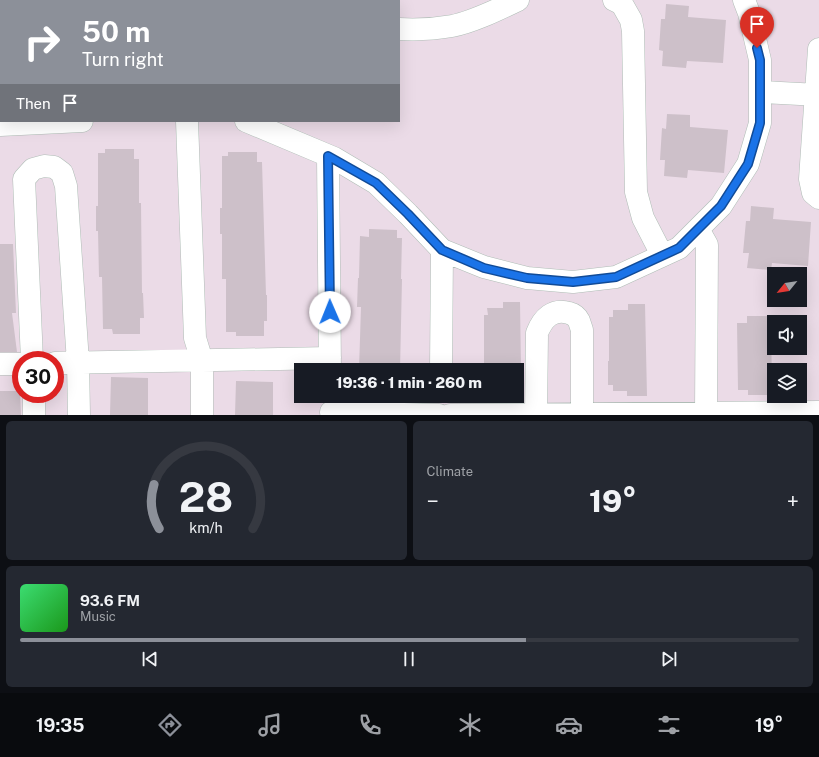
<!DOCTYPE html>
<meta charset="utf-8">
<style>
body{margin:0;font-family:"Public Sans",sans-serif;background:#242831;color:#f1f3f6;height:100vh;display:flex;flex-direction:column;font-size:15px;white-space:nowrap}
*{box-sizing:border-box;margin:0}
p{font-size:13px;color:#9ea1a6}
.icon{flex:none;width:22px;height:22px;fill:none;stroke:currentColor;stroke-width:2;stroke-linecap:round;stroke-linejoin:round}
.map{position:relative;height:415px;overflow:hidden}
.side{display:flex;flex-direction:column;gap:6px;padding:6px;background:#0d0f14;flex:1}
.side>*{flex:none}
.banner{position:absolute;left:0px;top:0px;width:400px;height:122px;box-shadow:0 4px 16px #0002;background:#8c9099;color:#fff;overflow:hidden}
.needle{width:26px;rotate:240deg}
.controls{position:absolute;left:767px;top:267px;display:grid;gap:8px}
.controls a{display:grid;place-items:center;width:40px;height:40px;border-radius:0px;background:#171b24;box-shadow:0 4px 16px #0002;font-size:20px}
.speed{position:absolute;left:12px;top:351px;display:flex;gap:8px;font-size:20px;font-weight:700;text-align:center}
.speed>*{display:grid;place-content:center;width:52px;height:52px;border-radius:50%;background:#171b24;box-shadow:0 4px 16px #0002;line-height:1}
.speed .limit{border:6px solid #d22;background:#fff;color:#111}
.pin{position:absolute;display:grid;place-items:center;width:34px;height:34px;color:#fff;margin:-41px -17px;border-radius:50% 50% 50% 0;rotate:-45deg;box-shadow:0 0 4px #0007}
.pin .icon{rotate:45deg}
.me{position:absolute;width:44px;margin:-22px;rotate:359deg;stroke-linejoin:round;filter:drop-shadow(0 0 3px #0008)}
.turn{display:flex;align-items:center;gap:14px;height:84px;padding:0 16px;font-size:18px}
.turn .icon{width:52px;height:52px;stroke-width:2.5}
.turn b{display:block;font-size:28px;line-height:34px}
.then{display:flex;align-items:center;height:38px;padding:0 16px;background:#0003;gap:8px;font-size:15px}
.big{font-size:30px;font-weight:800;line-height:1.1}
.side .widget{flex:1;display:flex;flex-direction:column;justify-content:center;gap:6px;min-width:0;padding:0 14px;border-radius:6px;background:#242831}
.side .dial{align-items:center;gap:0}
.dial svg{height:104px;overflow:visible;fill:none;stroke:#363941;stroke-width:7;stroke-linecap:round;text-anchor:middle}
.dial text{fill:#f1f3f6;stroke:none}
.song{display:flex;align-items:center;gap:12px}
.cover{width:48px;height:48px;border-radius:6px;background:linear-gradient(135deg,hsl(140 70% 55%),hsl(120 70% 35%))}
.played{height:4px;border-radius:2px;background:linear-gradient(90deg,#8c9099 65%,#363941 65%)}
.keys{display:flex;justify-content:space-around;direction:ltr}
.heat{display:flex;justify-content:space-between;align-items:center;font-size:22px;direction:ltr}
.side .tiles{flex:1;display:grid;gap:6px;grid-template-columns:1fr 1fr}
.widget:last-child{grid-column:span 2}
.trip{position:absolute;left:294px;top:363px;width:230px;height:40px;border-radius:0px;background:#171b24;box-shadow:0 4px 16px #0002;font-weight:800;line-height:40px;text-align:center}
.dock{display:flex;height:64px;justify-content:space-around;align-items:center;background:#090b0e;color:#9ea1a6}
.dock .icon{width:28px;height:28px}
.dock .active{color:#8c9099}
.dock b{font-size:18px;color:#f1f3f6}
.map>svg:first-child{display:block}
</style>
<div class="map">
<svg width="819" height="415" viewBox="0 0 819 415">
<rect width="100%" height="100%" fill="#ebdbe7"/>
<path fill="#cdc0c9" d="M 666,4 L 689,6 L 688,17 L 726,20 L 723,63 L 687,61 L 686,68 L 662,66 L 663,51 L 659,50 L 661,19 L 665,19 Z
M 667,114 L 690,115 L 690,127 L 728,130 L 724,173 L 688,170 L 687,178 L 664,176 L 665,160 L 660,160 L 662,128 L 666,129 Z
M 105,149 L 134,149 L 134,159 L 139,159 L 139,203 L 141,203 L 142,293 L 143,293 L 144,318 L 140,318 L 140,334 L 113,334 L 112,329 L 103,329 L 102,277 L 99,277 L 98,231 L 96,231 L 96,206 L 98,206 L 98,153 L 105,153 Z
M 228,152 L 257,152 L 257,162 L 262,162 L 266,295 L 267,295 L 267,321 L 264,321 L 264,336 L 236,336 L 236,332 L 226,332 L 226,279 L 222,279 L 222,234 L 220,234 L 220,208 L 222,208 L 222,156 L 228,156 Z
M 751,206 L 774,208 L 773,219 L 811,222 L 808,266 L 772,263 L 771,270 L 747,268 L 749,253 L 743,253 L 746,221 L 750,221 Z
M 369,229 L 397,230 L 397,238 L 402,238 L 401,279 L 402,279 L 400,370 L 359,370 L 361,307 L 357,307 L 358,278 L 359,278 L 360,236 L 369,237 Z
M 0,244 L 13,244 L 16,313 L 12,313 L 17,352 L 0,352 Z
M 503,302 L 520,302 L 521,370 L 484,370 L 484,315 L 488,315 L 487,308 L 503,308 Z
M 628,304 L 645,304 L 647,396 L 627,396 L 627,391 L 613,391 L 613,385 L 608,385 L 608,361 L 609,361 L 609,317 L 613,317 L 613,310 L 628,310 Z
M 747,316 L 771,316 L 772,395 L 748,395 L 748,390 L 738,390 L 737,323 L 747,323 Z
M 111,377 L 148,378 L 148,415 L 110,415 Z
M 236,381 L 273,382 L 273,415 L 235,415 Z
M 0,391 L 20,391 L 21,415 L 0,415 Z"/>
<g fill="none" stroke-linecap="round" stroke-linejoin="round">
<g stroke="#afbdb6" stroke-width="23">
<path id="minor" d="M 248,0 L 250,1
M 614,0 L 622,4 L 631,20 L 633,31 L 636,192 L 643,218 L 662,255
M 387,1 L 387,0
M 399,29 C 416,30 435,29 452,26 C 473,22 499,9 518,0
M 819,49 L 810,179 L 813,193 L 819,198
M 760,92 L 819,95
M 187,121 L 195,338 L 202,361 L 202,415
M 246,121 L 334,158 L 376,183 L 408,214 L 442,250 L 484,267 L 527,278 L 573,282 L 616,277 L 679,248 L 721,206 L 748,164 L 760,123 L 760,60 L 749,13 L 744,0
M 0,125 L 82,121
M 328,156 L 330,370
M 698,229 L 707,245 L 706,415
M 32,360 L 24,179 L 33,169 L 44,166 L 54,167 L 62,173 L 66,186 L 78,362 L 79,415
M 55,363 L 330,358
M 0,364 L 21,364
M 441,370 L 442,250
M 34,394 L 34,415
M 331,412 L 439,415
M 450,415 L 819,412
M 536,415 L 537,333 C 543,318 553,308 569,313 C 573,314 577,317 579,321 C 580,324 581,327 582,330 L 582,415"/>
</g>
<use href="#minor" stroke="#fff" stroke-width="22"/>
</g>
<g fill="none" stroke-linecap="round" stroke-linejoin="round">
<g stroke="#114b97" stroke-width="10">
<path id="route" d="M 330,312 L 328,156 L 376,183 L 408,214 L 442,250 L 484,268 L 527,278 L 573,282 L 616,277 L 679,248 L 721,206 L 748,164 L 760,123 L 760,60 L 757,48"/>
</g>
<use href="#route" stroke="#1a73e8" stroke-width="7"/>
</g>
</svg>
<div class="controls">
<a><svg class="needle" viewBox="-14 -14 28 28"><path d="M0-13l5 13h-10z" fill="#e53935"/><path d="M0 13l5-13h-10z" fill="#9ea1a6"/></svg></a>
<a><svg class="icon" aria-label="sound" viewBox="0 0 24 24"><path d="M4 9h4l5-4v14l-5-4H4zM17 9q2 3 0 6"/></svg></a>
<a><svg class="icon" aria-label="layers" viewBox="0 0 24 24"><path d="M12 4l9 5-9 5-9-5zM3 14l9 5 9-5"/></svg></a>
</div>
<div class="speed"><div class="limit">30</div></div>
<div class="pin" style="left:757px;top:48px;background:#d93025"><svg class="icon" aria-label="arrive" viewBox="0 0 24 24"><path d="M6 21V4h12l-3 4 3 4H6"/></svg></div>
<svg class="me" style="left:330px;top:312px" viewBox="-20 -20 40 40"><circle r="19" fill="#fff"/><path d="M0-13L10 11 0 6-10 11z" fill="#1a73e8"/></svg>
<div class="trip">19:36 · 1 min · 260 m</div>
<div class="banner">
<div class="turn"><svg class="icon" aria-label="right" viewBox="0 0 24 24"><path d="M7 20v-9h11M14 6l5 5-5 5"/></svg><div><b>50 m</b>Turn right</div></div>
<div class="then">Then<svg class="icon" aria-label="arrive" viewBox="0 0 24 24"><path d="M6 21V4h12l-3 4 3 4H6"/></svg></div>
</div>
</div>
<section class="side">
<div class="tiles">
<div class="widget dial"><svg viewBox="0 0 100 80">
<path d="M14 69A42 42 0 1 1 86 69"/>
<path d="M14 69A42 42 0 0 1 10 35" stroke="#8c9099"/>
<text x="50" y="56" font-size="32" font-weight="700">28</text>
<text x="50" y="72" font-size="11">km/h</text>
</svg></div>
<div class="widget"><p>Climate</p>
<div class="heat"><a>−</a><b class="big">19°</b><a>+</a></div>
</div>
<div class="widget">
<div class="song"><i class="cover"></i><div><b>93.6 FM</b><p>Music</p></div></div>
<div class="played"></div>
<div class="keys"><svg class="icon" aria-label="previous" viewBox="0 0 24 24"><path d="M18 5L8 12l10 7zM5 5v14"/></svg><svg class="icon" aria-label="pause" viewBox="0 0 24 24"><path d="M8 5v14M16 5v14"/></svg><svg class="icon" aria-label="next" viewBox="0 0 24 24"><path d="M6 5l10 7-10 7zM19 5v14"/></svg></div>
</div>
</div>
</section>
<nav class="dock">
<b>19:35</b>
<svg class="icon active" aria-label="directions" viewBox="0 0 24 24"><path d="M12 3l9 9-9 9-9-9zM9 14v-3h6M13 9l2 2-2 2"/></svg>
<svg class="icon" aria-label="music" viewBox="0 0 24 24"><path d="M9 18V5l10-2v13"/><circle cx="6" cy="18" r="3"/><circle cx="16" cy="16" r="3"/></svg>
<svg class="icon" aria-label="phone" viewBox="0 0 24 24"><path d="M5 4h4l2 5-3 2q2 4 5 5l2-3 5 2v4C11 20 4 13 5 4z"/></svg>
<svg class="icon" aria-label="climate" viewBox="0 0 24 24"><path d="M12 3v18M4 7l16 10M4 17L20 7"/></svg>
<svg class="icon" aria-label="car" viewBox="0 0 24 24"><path d="M5 17H2v-5l4-1 3-4h7l3 4 3 1v5h-3M9 17h6M6 11h13"/><circle cx="7" cy="17" r="2"/><circle cx="17" cy="17" r="2"/></svg>
<svg class="icon" aria-label="filters" viewBox="0 0 24 24"><path d="M4 7h16M4 17h16"/><circle cx="9" cy="7" r="2"/><circle cx="15" cy="17" r="2"/></svg>
<b>19°</b>
</nav>
